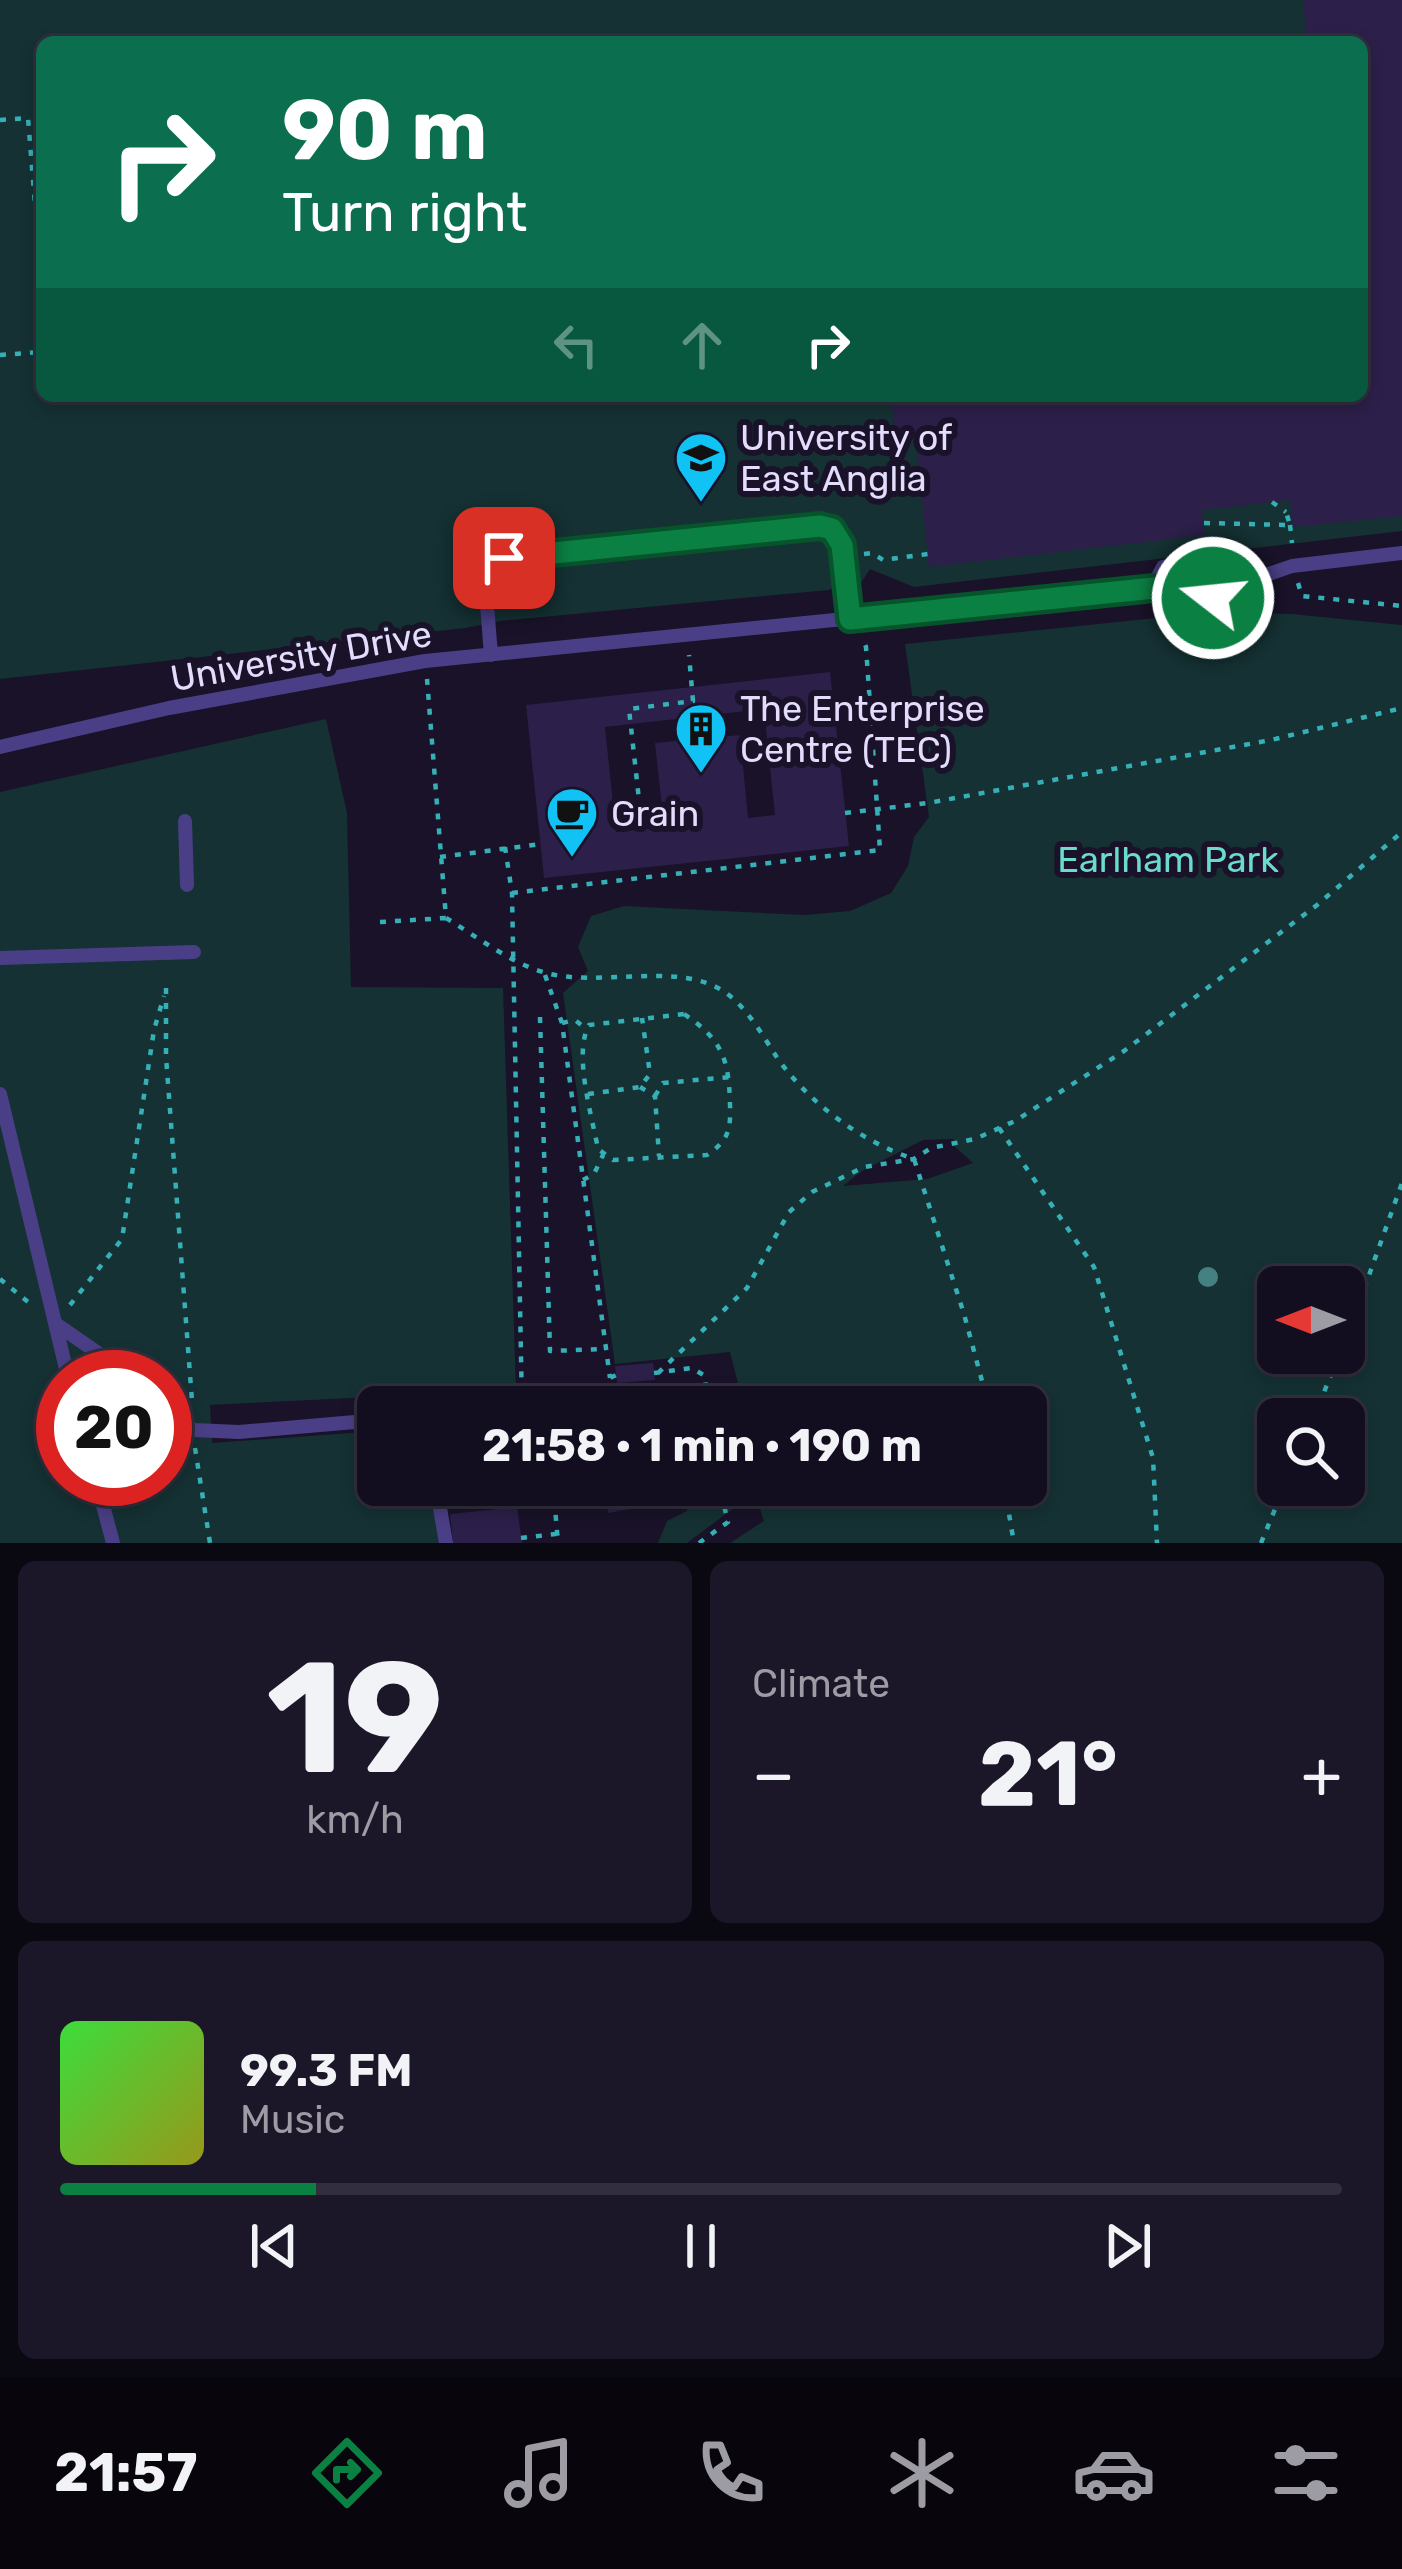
<!DOCTYPE html>
<meta charset="utf-8">
<style>
body{margin:0;font-family:Rubik,sans-serif;background:#1c1728;color:#f1f3f6;height:100vh;display:flex;flex-direction:column;font-size:45px;white-space:nowrap}
*{box-sizing:border-box;margin:0}
p{font-size:39px;color:#9d9ca4}
.icon{flex:none;width:66px;height:66px;fill:none;stroke:currentColor;stroke-width:2;stroke-linecap:round;stroke-linejoin:round}
.map{position:relative;height:1543px;overflow:hidden}
.panel{display:flex;flex-direction:column;gap:18px;padding:18px;background:#0a0811;flex:1}
.panel>*{flex:none}
.hud{position:absolute;left:36px;top:36px;width:1332px;height:366px;border-radius:18px;box-shadow:0 6px 18px #0003,0 0 0 3px #322e3d;background:#0b6e4f;color:#fff;overflow:hidden}
.needle{width:78px;rotate:270deg}
.fabs{position:absolute;left:1257px;top:1266px;display:grid;gap:24px}
.fabs a{display:grid;place-items:center;width:108px;height:108px;border-radius:18px;background:#130e1f;box-shadow:0 6px 18px #0003,0 0 0 3px #322e3d;font-size:60px}
.speed{position:absolute;left:36px;top:1350px;display:flex;gap:24px;font-size:60px;font-weight:700;text-align:center}
.speed>*{display:grid;place-content:center;width:156px;height:156px;border-radius:50%;background:#130e1f;box-shadow:0 6px 18px #0003,0 0 0 3px #322e3d;line-height:1}
.speed .limit{border:18px solid #d22;background:#fff;color:#111}
.pin{position:absolute;display:grid;place-items:center;width:102px;height:102px;color:#fff;margin:-51px;border-radius:24px;box-shadow:0 6px 18px #0006}
.me{position:absolute;width:132px;margin:-66px;rotate:286deg;stroke-linejoin:round;filter:drop-shadow(0 0 9px #0008)}
.turn{display:flex;align-items:center;gap:42px;height:252px;padding:0 48px;font-size:54px}
.turn .icon{width:156px;height:156px;stroke-width:2.5}
.turn b{display:block;font-size:84px;line-height:102px}
.lanes{display:flex;align-items:center;height:114px;padding:0 48px;background:#0003;justify-content:center;gap:60px;direction:ltr}
.lanes .off{opacity:.35}
.big{font-size:90px;font-weight:700;line-height:1.1}
.panel .card{flex:1;display:flex;flex-direction:column;justify-content:center;gap:18px;min-width:0;padding:0 42px;border-radius:18px;background:#1c1728}
.panel .dial{align-items:center;gap:0}
.dial b{font-size:156px;line-height:1}
.song{display:flex;align-items:center;gap:36px}
.cover{width:144px;height:144px;border-radius:18px;background:linear-gradient(135deg,hsl(120 70% 55%),hsl(60 70% 35%))}
.played{height:12px;border-radius:6px;background:linear-gradient(90deg,#0b8043 20%,#322e3d 20%)}
.keys{display:flex;justify-content:space-around;direction:ltr}
.heat{display:flex;justify-content:space-between;align-items:center;font-size:66px;direction:ltr}
.panel .tiles{flex:1;display:grid;gap:18px;grid-template-columns:1fr 1fr}
.card:last-child{grid-column:span 2}
.trip{position:absolute;left:357px;top:1386px;width:690px;height:120px;border-radius:18px;background:#130e1f;box-shadow:0 6px 18px #0003,0 0 0 3px #322e3d;font-weight:700;line-height:120px;text-align:center}
.dock{display:flex;height:192px;justify-content:space-around;align-items:center;background:#08060c;color:#9d9ca4}
.dock .icon{width:84px;height:84px}
.dock .selected{color:#0b8043}
.dock b{font-size:54px;color:#f1f3f6}
.map>svg:first-child{display:block}
</style>
<div class="map">
<svg width="1402" height="1543" viewBox="0 0 1402 1543">
<rect width="100%" height="100%" fill="#191229"/>
<path fill="#153133" fill-rule="evenodd" d="M 0,0 L 1402,0 L 1402,531 L 914,587 L 870,569 L 861,583 L 835,586 L 829,590 L 500,621 L 465,628 L 0,679 ZM 42,42 L 1362,42 L 1362,396 L 42,396 Z
M 1214,612 L 1292,614 L 1402,625 L 1402,1543 L 730,1543 L 764,1521 L 752,1485 L 1026,1485 L 1026,1407 L 744,1407 L 730,1352 L 615,1364 L 563,993 L 588,971 L 578,947 L 591,916 L 624,906 L 804,915 L 850,911 L 891,893 L 908,866 L 914,837 L 929,817 L 905,644 ZM 953,1139 L 954,1146 L 973,1163 L 927,1179 L 843,1186 L 862,1171 L 923,1140 ZM 1278,1287 L 1344,1287 L 1344,1353 L 1278,1353 ZM 1278,1419 L 1344,1419 L 1344,1485 L 1278,1485 Z
M 326,719 L 347,813 L 351,987 L 503,988 L 516,1390 L 210,1405 L 212,1443 L 378,1431 L 378,1485 L 434,1485 L 444,1543 L 0,1543 L 0,792 ZM 63,1377 L 165,1377 L 165,1479 L 63,1479 Z
M 621,1485 L 717,1485 L 719,1496 L 739,1504 L 687,1543 L 658,1543 L 667,1521 L 687,1511 L 689,1501 L 624,1510 Z"/>
<path fill="#2c1f49" fill-rule="evenodd" d="M 1303,0 L 1402,0 L 1402,516 L 1293,527 L 1290,500 L 1202,510 L 1205,535 L 929,567 L 916,439 L 896,442 L 891,396 L 1362,396 L 1362,42 L 1307,42 Z
M 830,672 L 849,846 L 544,878 L 526,705 ZM 764,709 L 775,815 L 748,818 L 740,735 L 655,743 L 662,807 L 646,809 L 648,829 L 616,832 L 605,727 Z
M 653,1363 L 655,1380 L 617,1383 L 615,1366 Z
M 441,1485 L 503,1485 L 503,1489 L 442,1495 Z
M 604,1485 L 621,1485 L 624,1510 L 608,1513 Z
M 517,1507 L 522,1543 L 453,1543 L 450,1514 Z"/>
<g fill="none" stroke-linecap="round" stroke-linejoin="round">
<path stroke="#36b0b7" stroke-width="4.5" stroke-dasharray="6 9" stroke-linecap="butt" d="M 0,120 L 28,118 L 42,292
M 0,355 L 42,352
M 1272,502 L 1286,512
M 1204,523 L 1290,525 L 1286,512 L 1291,513
M 1290,525 L 1292,543
M 864,554 L 872,553 L 883,560 L 928,554
M 1298,583 L 1302,596 L 1402,606
M 845,813 L 928,803 L 1271,740 L 1402,708
M 647,819 L 641,818 L 629,709 L 693,701 L 689,655
M 505,847 L 512,893 L 522,1407
M 440,857 L 541,844
M 512,893 L 880,850 L 866,647 L 863,640
M 446,918 C 476,936 509,962 543,972 C 594,988 669,963 716,987 C 743,1000 761,1033 776,1056 C 808,1103 862,1142 914,1159 L 964,1314 L 989,1407
M 380,922 L 446,918 L 427,679
M 545,975 L 562,1023 L 610,1378
M 166,988 L 166,1057 L 192,1401
M 684,1014 C 723,1040 729,1060 730,1105 C 731,1130 728,1141 707,1155 L 613,1160 L 598,1149 C 592,1116 573,1054 589,1025 Z
M 540,1017 L 550,1351 L 606,1349
M 562,1023 L 575,1020 L 586,1029
M 640,1087 L 655,1096 L 659,1156
M 588,1094 L 640,1087 L 650,1074 L 642,1018
M 655,1096 L 663,1083 L 730,1077
M 999,1128 L 1094,1267 L 1153,1458 L 1157,1543
M 583,1180 L 594,1174 L 603,1155
M 0,1279 L 28,1302
M 70,1305 L 122,1239 L 154,1030 L 164,996
M 1344,1345 L 1402,1183
M 654,1373 L 692,1368 L 705,1376 L 708,1407
M 658,1373 L 747,1288 L 789,1212 L 812,1192 L 864,1167 L 914,1159 L 931,1148 L 975,1139 L 1015,1121 L 1124,1051 L 1317,905 L 1402,832
M 591,1407 L 614,1402
M 616,1407 L 610,1378 L 616,1375
M 1313,1419 L 1340,1353
M 195,1448 L 210,1543
M 553,1485 L 558,1543
M 629,1485 L 630,1493 L 681,1485
M 1004,1485 L 1014,1543
M 521,1538 L 556,1534
M 699,1543 L 728,1522 L 719,1485
M 1261,1543 L 1285,1485"/>
<path stroke="#4a3f86" stroke-width="14" d="M 1213,582 L 1214,637
M 1153,586 L 1163,567 L 1247,558 L 1263,576
M 491,655 L 485,580 L 490,569 L 504,558 L 820,526 L 832,529 L 842,545 L 850,619
M 0,747 L 169,708 L 425,661 L 1213,582 L 1263,576 L 1292,566 L 1402,553
M 185,821 L 187,885
M 0,958 L 194,952
M 0,1094 L 68,1377
M 56,1324 L 98,1353 L 74,1377
M 98,1353 L 125,1377
M 165,1411 L 194,1430 L 239,1432 L 378,1420
M 96,1479 L 113,1543
M 436,1485 L 446,1543"/>
</g>
<circle fill="#458183" cx="1208" cy="1277" r="10"/>
<g fill="none" stroke-linecap="round" stroke-linejoin="round">
<g stroke="#07532c" stroke-width="30">
<path id="route" d="M 504,558 L 820,526 L 832,529 L 842,545 L 850,619 L 1213,582 L 1213,598"/>
</g>
<use href="#route" stroke="#0b8043" stroke-width="21"/>
</g>
<defs>
<g id="university-pin" transform="scale(2.7)"><path d="M0 17L-7.5 6A9.5 9.5 0 1 1 7.5 6Z" fill="#11c3f5" stroke="#191229"/><path d="M0-5L7-2L0 1L-7-2ZM-4 1L0 2.5L4 1V4Q0 6-4 4Z" fill="#111"/></g>
<g id="building-pin" transform="scale(2.7)"><path d="M0 17L-7.5 6A9.5 9.5 0 1 1 7.5 6Z" fill="#11c3f5" stroke="#191229"/><path d="M-4-6H4V6H1V3H-1V6H-4ZM-2.5-4.3h1.7v1.8h-1.7ZM.8-4.3h1.7v1.8H.8ZM-2.5-1h1.7V.8h-1.7ZM.8-1h1.7V.8H.8Z" fill="#111"/></g>
<g id="cafe-pin" transform="scale(2.7)"><path d="M0 17L-7.5 6A9.5 9.5 0 1 1 7.5 6Z" fill="#11c3f5" stroke="#191229"/><path d="M-5.5-4.5H6V0H3Q3 3.5 0 3.5H-2.5Q-5.5 3.5-5.5 0ZM3-3.2v2h1.7v-2ZM-6 4.5H4V6H-6Z" fill="#111"/></g>
</defs>
<g fill-rule="evenodd">
<use href="#university-pin" x="701" y="458"/>
<use href="#building-pin" x="701" y="729"/>
<use href="#cafe-pin" x="572" y="813"/>
</g>
<g text-anchor="middle" dominant-baseline="central" stroke-width="12" stroke-linejoin="round" paint-order="stroke">
<g font-size="36" fill="#e4dcfd" stroke="#191229" text-anchor="start">
<text x="740" y="437">University of<tspan x="740" dy="41">East Anglia</tspan></text>
<text x="740" y="708">The Enterprise<tspan x="740" dy="41">Centre (TEC)</tspan></text>
<text x="611" y="813">Grain</text>
</g>
<g font-size="36" fill="#e4dcfd" stroke="#191229">
<text transform="translate(301 656) rotate(-10)">University Drive</text>
</g>
<g font-size="36" fill="#69dccd" stroke="#191229">
<text x="1168" y="859">Earlham Park</text>
</g>
</g>
</svg>
<div class="fabs">
<a><svg class="needle" viewBox="-14 -14 28 28"><path d="M0-13l5 13h-10z" fill="#e53935"/><path d="M0 13l5-13h-10z" fill="#9d9ca4"/></svg></a>
<a><svg class="icon" aria-label="search" viewBox="0 0 24 24"><circle cx="10" cy="10" r="6"/><path d="M15 15l6 6"/></svg></a>
</div>
<div class="speed"><div class="limit">20</div></div>
<div class="pin" style="left:504px;top:558px;background:#d93025"><svg class="icon" aria-label="arrive" viewBox="0 0 24 24"><path d="M6 21V4h12l-3 4 3 4H6"/></svg></div>
<svg class="me" style="left:1213px;top:598px" viewBox="-20 -20 40 40"><circle r="17" fill="#0b8043" stroke="#fff" stroke-width="3"/><path d="M0-11L8 9 0 5-8 9z" fill="#fff"/></svg>
<div class="trip">21:58 · 1 min · 190 m</div>
<div class="hud">
<div class="turn"><svg class="icon" aria-label="right" viewBox="0 0 24 24"><path d="M7 20v-9h11M14 6l5 5-5 5"/></svg><div><b>90 m</b>Turn right</div></div>
<div class="lanes"><svg class="icon off" aria-label="left" viewBox="0 0 24 24"><path d="M17 20v-9H6M10 6l-5 5 5 5"/></svg><svg class="icon off" aria-label="ahead" viewBox="0 0 24 24"><path d="M12 20V5M6 11l6-6 6 6"/></svg><svg class="icon" aria-label="right" viewBox="0 0 24 24"><path d="M7 20v-9h11M14 6l5 5-5 5"/></svg></div>
</div>
</div>
<section class="panel">
<div class="tiles">
<div class="card dial"><b>19</b><p>km/h</p></div>
<div class="card"><p>Climate</p>
<div class="heat"><a>−</a><b class="big">21°</b><a>+</a></div>
</div>
<div class="card">
<div class="song"><i class="cover"></i><div><b>99.3 FM</b><p>Music</p></div></div>
<div class="played"></div>
<div class="keys"><svg class="icon" aria-label="previous" viewBox="0 0 24 24"><path d="M18 5L8 12l10 7zM5 5v14"/></svg><svg class="icon" aria-label="pause" viewBox="0 0 24 24"><path d="M8 5v14M16 5v14"/></svg><svg class="icon" aria-label="next" viewBox="0 0 24 24"><path d="M6 5l10 7-10 7zM19 5v14"/></svg></div>
</div>
</div>
</section>
<nav class="dock">
<b>21:57</b>
<svg class="icon selected" aria-label="directions" viewBox="0 0 24 24"><path d="M12 3l9 9-9 9-9-9zM9 14v-3h6M13 9l2 2-2 2"/></svg>
<svg class="icon" aria-label="music" viewBox="0 0 24 24"><path d="M9 18V5l10-2v13"/><circle cx="6" cy="18" r="3"/><circle cx="16" cy="16" r="3"/></svg>
<svg class="icon" aria-label="phone" viewBox="0 0 24 24"><path d="M5 4h4l2 5-3 2q2 4 5 5l2-3 5 2v4C11 20 4 13 5 4z"/></svg>
<svg class="icon" aria-label="climate" viewBox="0 0 24 24"><path d="M12 3v18M4 7l16 10M4 17L20 7"/></svg>
<svg class="icon" aria-label="car" viewBox="0 0 24 24"><path d="M5 17H2v-5l4-1 3-4h7l3 4 3 1v5h-3M9 17h6M6 11h13"/><circle cx="7" cy="17" r="2"/><circle cx="17" cy="17" r="2"/></svg>
<svg class="icon" aria-label="filters" viewBox="0 0 24 24"><path d="M4 7h16M4 17h16"/><circle cx="9" cy="7" r="2"/><circle cx="15" cy="17" r="2"/></svg>
</nav>
